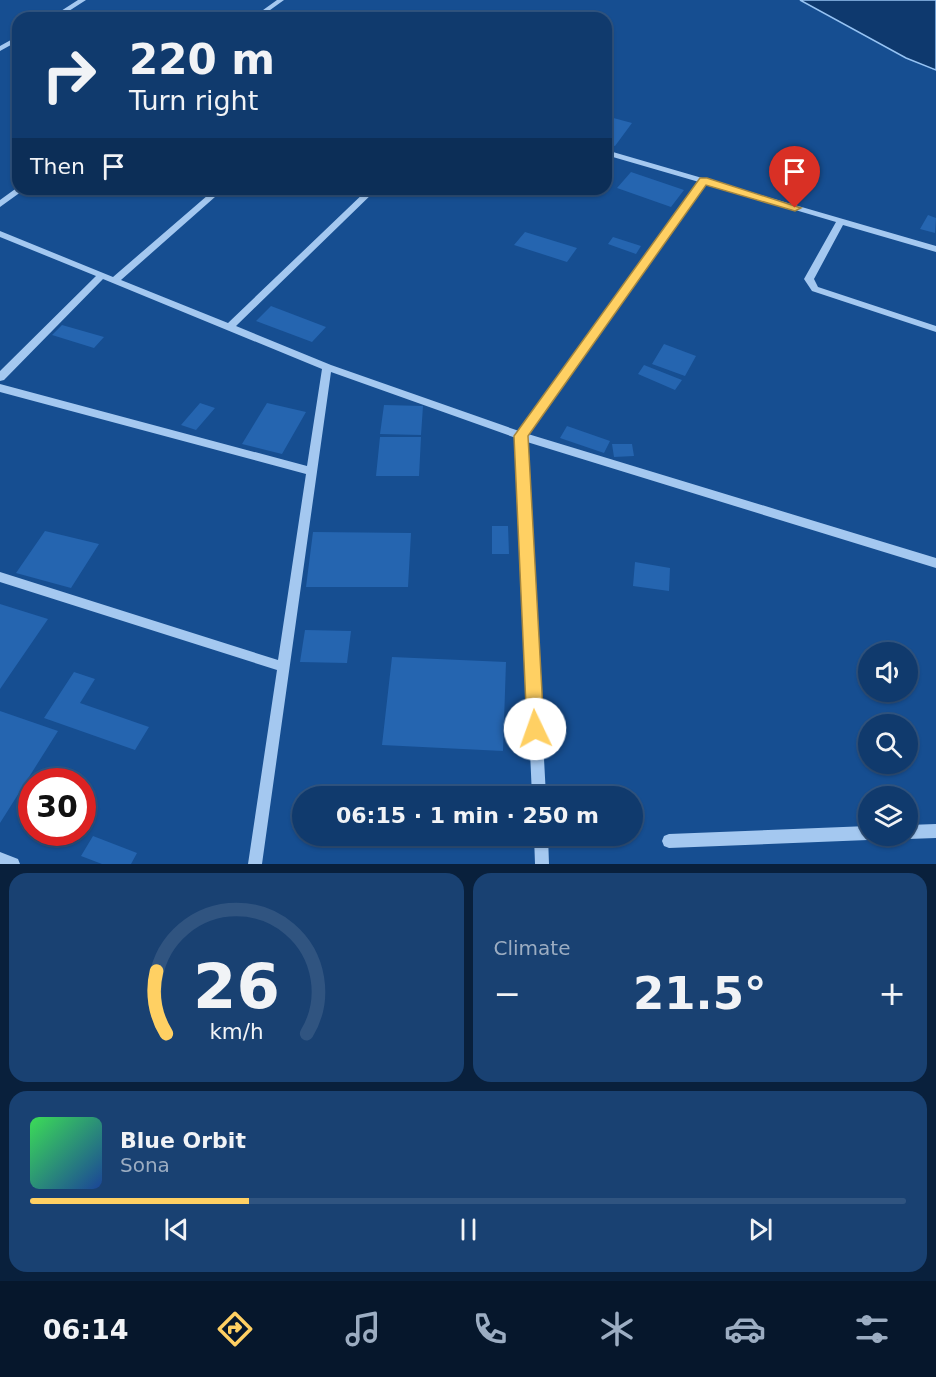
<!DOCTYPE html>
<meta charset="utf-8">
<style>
body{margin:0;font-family:"DejaVu Sans",sans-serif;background:#194172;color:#f1f3f6;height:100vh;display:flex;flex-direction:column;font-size:22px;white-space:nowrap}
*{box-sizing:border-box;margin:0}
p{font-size:20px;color:#9cadc2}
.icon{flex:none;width:33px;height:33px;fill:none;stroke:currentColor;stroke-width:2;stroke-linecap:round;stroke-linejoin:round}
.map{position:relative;height:864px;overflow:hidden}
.drawer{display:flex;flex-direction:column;gap:9px;padding:9px;background:#09203c;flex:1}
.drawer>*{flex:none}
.hud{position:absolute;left:12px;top:12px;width:600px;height:183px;border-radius:18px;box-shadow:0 2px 4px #0004,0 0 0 2px #305480;background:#103a6d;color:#f1f3f6;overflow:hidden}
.tools{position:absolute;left:858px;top:642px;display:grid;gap:12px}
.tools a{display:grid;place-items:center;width:60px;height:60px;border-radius:50%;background:#103a6d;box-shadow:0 2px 4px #0004,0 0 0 2px #305480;font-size:30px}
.speed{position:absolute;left:18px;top:768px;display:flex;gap:12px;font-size:30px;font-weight:700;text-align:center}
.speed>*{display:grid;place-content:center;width:78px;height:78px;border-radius:50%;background:#103a6d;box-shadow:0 2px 4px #0004,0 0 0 2px #305480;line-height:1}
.speed .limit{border:9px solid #d22;background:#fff;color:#111}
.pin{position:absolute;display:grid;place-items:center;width:51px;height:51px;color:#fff;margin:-62px -26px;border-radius:50% 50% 50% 0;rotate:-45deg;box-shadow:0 0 6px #0007}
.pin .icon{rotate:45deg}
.me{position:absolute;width:66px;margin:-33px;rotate:357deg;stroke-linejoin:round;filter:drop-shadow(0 0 4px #0008)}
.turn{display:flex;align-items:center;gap:21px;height:126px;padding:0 18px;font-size:27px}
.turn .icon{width:78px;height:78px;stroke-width:2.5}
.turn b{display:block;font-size:42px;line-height:51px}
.then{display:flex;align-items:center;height:57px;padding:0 18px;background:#0003;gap:12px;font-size:22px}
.big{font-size:45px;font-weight:700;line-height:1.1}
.drawer .card{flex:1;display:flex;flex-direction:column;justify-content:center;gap:9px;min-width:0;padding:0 21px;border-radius:18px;background:#194172}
.drawer .dial{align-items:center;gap:0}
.dial svg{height:156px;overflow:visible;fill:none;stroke:#305480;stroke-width:7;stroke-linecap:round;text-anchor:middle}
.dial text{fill:#f1f3f6;stroke:none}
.song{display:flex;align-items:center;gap:18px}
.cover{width:72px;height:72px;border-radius:9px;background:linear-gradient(135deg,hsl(130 70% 55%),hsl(220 70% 35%))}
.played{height:6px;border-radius:3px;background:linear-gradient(90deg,#ffd063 25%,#305480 25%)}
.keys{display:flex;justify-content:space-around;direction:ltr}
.heat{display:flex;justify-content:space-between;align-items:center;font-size:33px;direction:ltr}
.drawer .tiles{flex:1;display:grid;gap:9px;grid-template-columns:1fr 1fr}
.card:last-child{grid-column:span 2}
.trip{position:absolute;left:292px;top:786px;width:351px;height:60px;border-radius:30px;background:#103a6d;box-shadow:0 2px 4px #0004,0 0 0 2px #305480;font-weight:700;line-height:60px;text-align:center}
.tab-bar{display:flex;height:96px;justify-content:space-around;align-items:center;background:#06172c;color:#9cadc2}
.tab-bar .icon{width:42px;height:42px}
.tab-bar .current{color:#ffd063}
.tab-bar b{font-size:27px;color:#f1f3f6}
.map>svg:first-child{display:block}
</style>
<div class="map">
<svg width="936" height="864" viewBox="0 0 936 864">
<rect width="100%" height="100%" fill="#164e91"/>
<path fill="#0e396e" stroke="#96c3f3" stroke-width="1.5" d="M 800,0 L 936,0 L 936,70 L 906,58 Z"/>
<path fill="#2565b0" d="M 606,116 L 632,123 L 615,146 L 606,144 Z
M 631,172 L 684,190 L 671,207 L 617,188 Z
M 928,215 L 936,218 L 935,233 L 920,229 Z
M 525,232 L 577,248 L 567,262 L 514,245 Z
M 613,237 L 641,246 L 636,254 L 608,244 Z
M 271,306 L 326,327 L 312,342 L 256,321 Z
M 62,325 L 104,337 L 94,348 L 52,335 Z
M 664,344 L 696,356 L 685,376 L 652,364 Z
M 644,365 L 682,380 L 675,390 L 638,374 Z
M 200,403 L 215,408 L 196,430 L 181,425 Z
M 267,403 L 306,412 L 282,454 L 242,444 Z
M 384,405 L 423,406 L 421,435 L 380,434 Z
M 567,426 L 610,441 L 604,453 L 560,438 Z
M 380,437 L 421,437 L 419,476 L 376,476 Z
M 612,444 L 632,444 L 634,456 L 614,457 Z
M 492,526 L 508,526 L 509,554 L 492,554 Z
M 45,531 L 99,544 L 71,588 L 16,573 Z
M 313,532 L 411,533 L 408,587 L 306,587 Z
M 635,562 L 670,568 L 669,591 L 633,586 Z
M 0,604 L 48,619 L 0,689 Z
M 305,630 L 351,631 L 347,663 L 300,662 Z
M 392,657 L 506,662 L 503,751 L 382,745 Z
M 74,672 L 95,679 L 80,703 L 149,727 L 135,750 L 44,718 Z
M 0,711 L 58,731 L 0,823 Z
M 93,836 L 137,853 L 131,864 L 102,864 L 81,856 Z"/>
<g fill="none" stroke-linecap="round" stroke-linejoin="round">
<path fill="#a4c8f0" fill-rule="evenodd" d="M 78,0 L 86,0 L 58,18 L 50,18 Z
M 277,0 L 284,0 L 259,18 L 252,18 Z
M 18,36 L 18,41 L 0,51 L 0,46 Z
M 606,150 L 936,246 L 936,252 L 843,225 L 814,279 L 818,287 L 936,326 L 936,332 L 812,291 L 804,279 L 836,222 L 706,184 L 528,434 L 936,558 L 936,568 L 527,442 L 546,796 L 532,796 L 516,438 L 331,372 L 262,864 L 248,864 L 277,670 L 0,582 L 0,572 L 278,660 L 306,474 L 0,392 L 0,384 L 307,466 L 322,369 L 103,279 L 4,380 L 0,381 L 0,371 L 96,276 L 0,237 L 0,231 L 113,277 L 215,189 L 224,189 L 121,280 L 228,323 L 368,189 L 377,189 L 236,326 L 331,365 L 519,431 L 699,182 L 606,155 Z
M 18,187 L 18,189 L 25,189 L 0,207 L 0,200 Z
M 936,824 L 936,838 L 908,839 L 902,836 L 908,836 L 908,825 Z
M 868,826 L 868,836 L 874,836 L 873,838 L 868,840 L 669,848 L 664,846 L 662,841 L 664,836 L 669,834 Z
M 534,836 L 548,836 L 549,864 L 535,864 Z
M 0,852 L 18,859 L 20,864 L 0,864 Z"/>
</g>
<path fill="#ffd063" stroke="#a68740" stroke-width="1.5" d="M 700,178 L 707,178 L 801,208 L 795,211 L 706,185 L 528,436 L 544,729 L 541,735 L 535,737 L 529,735 L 527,729 L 514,436 Z"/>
</svg>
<div class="tools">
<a><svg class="icon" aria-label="sound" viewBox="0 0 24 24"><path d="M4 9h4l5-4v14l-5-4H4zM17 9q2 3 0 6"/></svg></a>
<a><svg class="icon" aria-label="search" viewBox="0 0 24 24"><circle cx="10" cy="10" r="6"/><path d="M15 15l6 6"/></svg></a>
<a><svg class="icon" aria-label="layers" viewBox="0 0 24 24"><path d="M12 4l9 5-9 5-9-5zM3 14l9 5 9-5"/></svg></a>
</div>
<div class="speed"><div class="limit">30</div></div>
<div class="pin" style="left:795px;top:208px;background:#d93025"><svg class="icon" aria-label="arrive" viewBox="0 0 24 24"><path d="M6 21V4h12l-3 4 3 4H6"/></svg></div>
<svg class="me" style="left:535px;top:729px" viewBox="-20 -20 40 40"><circle r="19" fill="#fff"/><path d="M0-13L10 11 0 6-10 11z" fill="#ffd063"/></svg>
<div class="trip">06:15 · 1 min · 250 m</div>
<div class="hud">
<div class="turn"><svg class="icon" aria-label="right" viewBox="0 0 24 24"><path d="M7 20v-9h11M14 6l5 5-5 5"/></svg><div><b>220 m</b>Turn right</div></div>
<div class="then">Then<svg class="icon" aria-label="arrive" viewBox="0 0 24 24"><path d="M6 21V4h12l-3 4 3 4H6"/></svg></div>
</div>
</div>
<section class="drawer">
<div class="tiles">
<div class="card dial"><svg viewBox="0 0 100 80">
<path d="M14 69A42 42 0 1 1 86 69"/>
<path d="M14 69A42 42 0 0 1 9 37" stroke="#ffd063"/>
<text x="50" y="56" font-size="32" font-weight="700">26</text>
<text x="50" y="72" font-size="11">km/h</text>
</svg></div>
<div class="card"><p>Climate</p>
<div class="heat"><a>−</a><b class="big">21.5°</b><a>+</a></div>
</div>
<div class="card">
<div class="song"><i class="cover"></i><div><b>Blue Orbit</b><p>Sona</p></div></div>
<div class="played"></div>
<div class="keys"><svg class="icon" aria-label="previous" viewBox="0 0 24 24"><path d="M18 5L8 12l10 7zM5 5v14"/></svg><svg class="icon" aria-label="pause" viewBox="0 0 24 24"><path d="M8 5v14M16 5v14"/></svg><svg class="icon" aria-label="next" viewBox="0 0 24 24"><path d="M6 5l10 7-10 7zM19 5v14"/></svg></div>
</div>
</div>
</section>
<nav class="tab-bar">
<b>06:14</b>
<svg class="icon current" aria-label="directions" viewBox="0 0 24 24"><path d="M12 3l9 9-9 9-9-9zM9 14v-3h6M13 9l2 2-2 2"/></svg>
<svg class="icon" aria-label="music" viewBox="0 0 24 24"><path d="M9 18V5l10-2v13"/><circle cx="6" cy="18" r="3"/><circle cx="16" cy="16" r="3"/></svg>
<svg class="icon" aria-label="phone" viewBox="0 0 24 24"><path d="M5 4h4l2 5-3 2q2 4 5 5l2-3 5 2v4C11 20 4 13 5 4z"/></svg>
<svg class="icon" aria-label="climate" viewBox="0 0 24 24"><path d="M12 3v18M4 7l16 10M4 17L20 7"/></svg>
<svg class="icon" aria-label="car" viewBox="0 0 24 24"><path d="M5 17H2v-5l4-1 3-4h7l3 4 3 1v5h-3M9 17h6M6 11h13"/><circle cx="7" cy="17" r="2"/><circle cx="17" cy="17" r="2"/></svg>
<svg class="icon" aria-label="filters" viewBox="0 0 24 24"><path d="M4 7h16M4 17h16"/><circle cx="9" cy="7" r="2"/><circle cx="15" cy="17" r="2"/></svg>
</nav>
